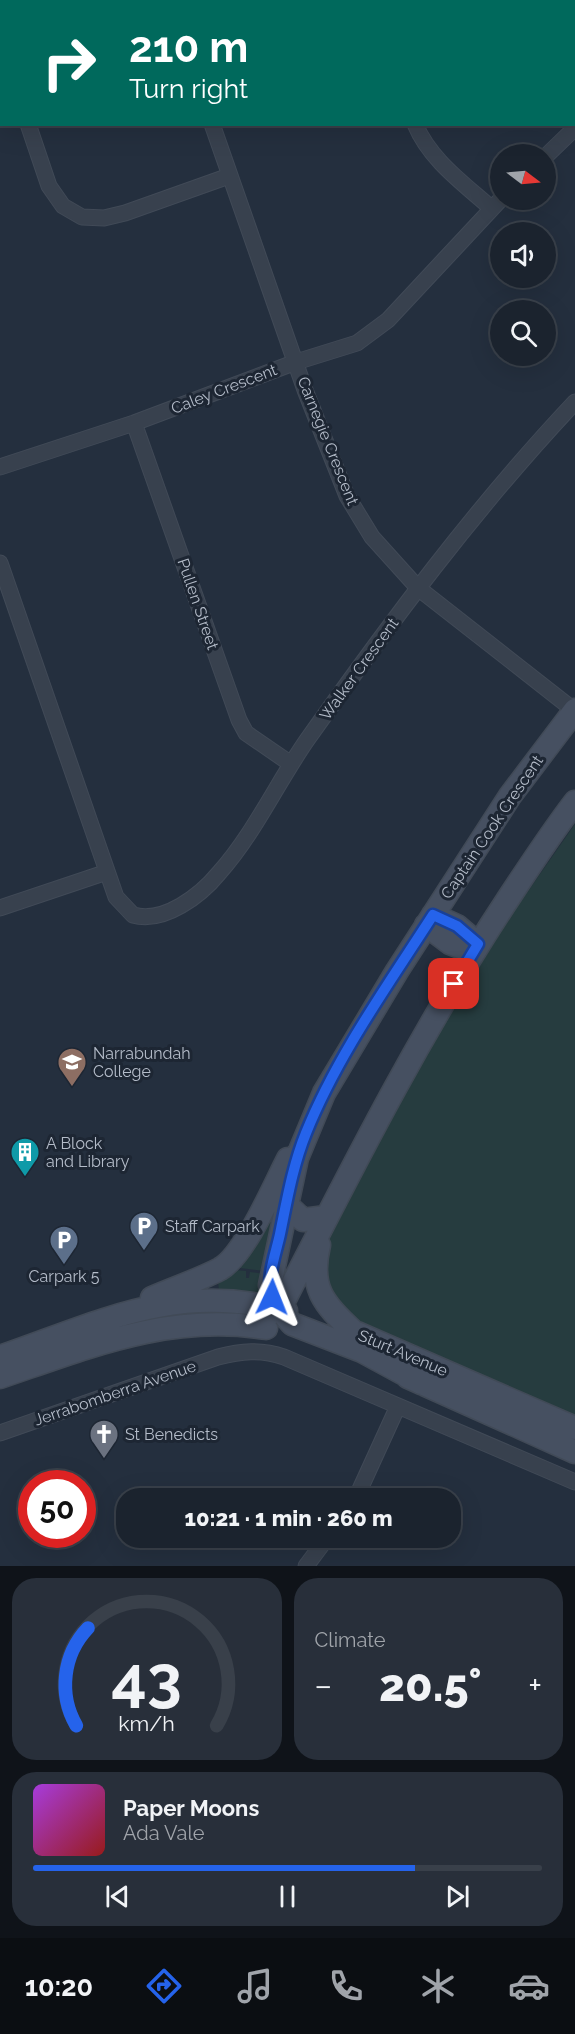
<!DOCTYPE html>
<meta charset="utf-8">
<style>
body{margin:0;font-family:Raleway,sans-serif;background:#282f3a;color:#f1f3f6;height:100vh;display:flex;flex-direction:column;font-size:22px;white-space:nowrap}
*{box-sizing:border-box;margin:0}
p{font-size:20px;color:#a0a4aa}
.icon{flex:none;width:33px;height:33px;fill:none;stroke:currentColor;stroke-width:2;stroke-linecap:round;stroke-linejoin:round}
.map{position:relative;height:1566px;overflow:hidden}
.details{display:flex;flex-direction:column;gap:12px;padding:12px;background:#0f1319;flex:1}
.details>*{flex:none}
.banner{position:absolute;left:0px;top:0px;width:576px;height:126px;box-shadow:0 6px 24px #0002,0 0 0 2px #39404a;background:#00695c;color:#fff;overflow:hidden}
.needle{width:39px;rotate:106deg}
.buttons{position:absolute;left:490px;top:144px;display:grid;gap:12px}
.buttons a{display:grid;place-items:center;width:66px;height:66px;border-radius:50%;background:#1b232e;box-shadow:0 6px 24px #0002,0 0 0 2px #39404a;font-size:30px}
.speed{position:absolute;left:18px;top:1470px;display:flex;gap:12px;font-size:30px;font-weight:700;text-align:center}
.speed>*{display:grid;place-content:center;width:78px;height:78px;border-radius:50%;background:#1b232e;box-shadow:0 6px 24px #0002,0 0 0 2px #39404a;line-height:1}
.speed .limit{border:9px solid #d22;background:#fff;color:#111}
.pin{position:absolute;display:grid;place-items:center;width:51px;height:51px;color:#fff;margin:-26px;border-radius:12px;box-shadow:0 3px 9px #0006}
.me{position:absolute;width:66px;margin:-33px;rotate:2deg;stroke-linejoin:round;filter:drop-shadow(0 0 4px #0008)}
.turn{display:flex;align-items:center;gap:21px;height:126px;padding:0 30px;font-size:27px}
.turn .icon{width:78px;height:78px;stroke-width:2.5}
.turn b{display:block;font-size:42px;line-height:51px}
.big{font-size:45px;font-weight:800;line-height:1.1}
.details .widget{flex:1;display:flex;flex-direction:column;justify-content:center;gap:9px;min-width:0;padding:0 21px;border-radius:24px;background:#282f3a}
.details .dial{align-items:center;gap:0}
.dial svg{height:156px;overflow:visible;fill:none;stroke:#39404a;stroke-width:7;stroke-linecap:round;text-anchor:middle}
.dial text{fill:#f1f3f6;stroke:none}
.song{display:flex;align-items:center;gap:18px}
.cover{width:72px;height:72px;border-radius:9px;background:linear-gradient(135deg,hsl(280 70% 55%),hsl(0 70% 35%))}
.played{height:6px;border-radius:3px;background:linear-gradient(90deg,#2563eb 75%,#39404a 75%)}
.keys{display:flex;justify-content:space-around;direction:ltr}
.heat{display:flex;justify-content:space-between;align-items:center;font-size:33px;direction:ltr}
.details .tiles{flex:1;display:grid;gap:12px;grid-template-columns:1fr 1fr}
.widget:last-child{grid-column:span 2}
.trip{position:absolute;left:116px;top:1488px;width:345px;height:60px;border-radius:24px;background:#1b232e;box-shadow:0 6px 24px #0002,0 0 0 2px #39404a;font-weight:800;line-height:60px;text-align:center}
.tab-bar{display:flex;height:96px;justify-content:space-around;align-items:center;background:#0b0e12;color:#a0a4aa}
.tab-bar .icon{width:42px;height:42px}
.tab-bar .current{color:#2563eb}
.tab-bar b{font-size:27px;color:#f1f3f6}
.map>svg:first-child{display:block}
</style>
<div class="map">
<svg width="575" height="1566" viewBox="0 0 575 1566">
<rect width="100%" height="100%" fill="#242f3e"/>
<path fill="#263c3f" d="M 575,824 L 575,1419 L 348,1318 L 328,1298 L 325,1247 L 400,1098 L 503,927 Z
M 275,1210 L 265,1271 L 232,1267 Z
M 234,1270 L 246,1271 L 246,1278 L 249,1278 L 250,1272 L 265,1274 L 261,1293 L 219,1290 L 218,1282 Z"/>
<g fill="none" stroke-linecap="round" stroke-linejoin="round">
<g stroke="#414a57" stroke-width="17">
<path id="minor" d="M 169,0 L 170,2
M 0,43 L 2,47
M 28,124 L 49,186 L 63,206 L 82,217 L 104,218 L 125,213 L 229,176
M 212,124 L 305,390 L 347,496 L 372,537 L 418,588 L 575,711
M 415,124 C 430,160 463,183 491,208
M 546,156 L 575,128
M 134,423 L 239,720 L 246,733 L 291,764
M 0,467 L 134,423 L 296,362 L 357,343 L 388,320 L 501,199
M 0,563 L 116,897 L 133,915 C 164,924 201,895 219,873 C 254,834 277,783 307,740 C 390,623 476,507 575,402
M 0,908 L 107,872
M 0,1433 L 218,1357 C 241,1351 261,1349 284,1357 L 575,1482
M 356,1498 L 398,1406
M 306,1566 L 327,1538"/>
</g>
<g stroke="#414a57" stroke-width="25">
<path id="secondary" d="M 433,915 L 457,926 L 478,944
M 426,925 L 450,943 L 473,952
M 286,1204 L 303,1220 L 326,1217
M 319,1245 C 309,1287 323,1304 353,1331
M 152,1298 C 175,1288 199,1280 220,1269 C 245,1255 274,1186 288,1159
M 252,1326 L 271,1313 L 286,1297 C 357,1158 424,1026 510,896 C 531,864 552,832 575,802
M 357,1333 L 575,1428
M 0,1357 C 99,1323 177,1281 286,1311
M 0,1377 C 91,1346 169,1313 266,1328
M 408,1377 L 575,1452
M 421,1383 L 362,1351 L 292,1324 L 275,1304 L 270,1285 L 297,1158 L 324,1093 L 397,971 L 510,796 L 575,710"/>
</g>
<use href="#minor" stroke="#38414e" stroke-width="15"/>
<use href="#secondary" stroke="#465061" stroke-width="22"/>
</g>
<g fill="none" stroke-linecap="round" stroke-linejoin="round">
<g stroke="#184099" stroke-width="15">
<path id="route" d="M 272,1297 C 266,1278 276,1253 280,1234 C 287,1200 293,1165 306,1133 C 337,1056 388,985 433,915 L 457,926 L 478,944 L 454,984"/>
</g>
<use href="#route" stroke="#2563eb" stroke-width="10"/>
</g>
<defs>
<g id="school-pin" transform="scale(1.5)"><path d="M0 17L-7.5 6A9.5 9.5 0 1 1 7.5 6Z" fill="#8d6e63" stroke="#1d2633"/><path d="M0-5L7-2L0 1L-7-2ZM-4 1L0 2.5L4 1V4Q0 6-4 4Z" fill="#fff"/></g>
<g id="building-pin" transform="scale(1.5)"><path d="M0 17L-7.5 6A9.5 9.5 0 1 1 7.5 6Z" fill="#0f9aa8" stroke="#1d2633"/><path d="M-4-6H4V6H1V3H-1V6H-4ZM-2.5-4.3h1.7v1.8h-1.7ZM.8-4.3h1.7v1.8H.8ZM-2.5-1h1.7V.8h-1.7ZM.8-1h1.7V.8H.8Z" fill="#fff"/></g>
<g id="parking-pin" transform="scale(1.5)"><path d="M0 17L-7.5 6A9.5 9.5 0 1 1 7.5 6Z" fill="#5c6f8a" stroke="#1d2633"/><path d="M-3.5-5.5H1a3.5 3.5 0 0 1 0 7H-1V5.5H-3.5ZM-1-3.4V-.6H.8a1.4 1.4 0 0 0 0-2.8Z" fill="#fff"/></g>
<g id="church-pin" transform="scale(1.5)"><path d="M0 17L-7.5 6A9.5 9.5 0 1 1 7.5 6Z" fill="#6b7280" stroke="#1d2633"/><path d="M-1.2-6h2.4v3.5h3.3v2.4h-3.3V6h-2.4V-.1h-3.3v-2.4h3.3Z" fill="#fff"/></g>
</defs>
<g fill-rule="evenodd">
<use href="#school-pin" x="72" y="1062"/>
<use href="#building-pin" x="25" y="1152"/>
<use href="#parking-pin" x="144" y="1226"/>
<use href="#parking-pin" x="64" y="1240"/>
<use href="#church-pin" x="104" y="1434"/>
</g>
<g text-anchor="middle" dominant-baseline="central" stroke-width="6" stroke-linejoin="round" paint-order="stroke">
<g font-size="16" fill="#b4bcc9" stroke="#1d2633">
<text transform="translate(224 389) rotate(-21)">Caley Crescent</text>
<text transform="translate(328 441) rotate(68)">Carnegie Crescent</text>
<text transform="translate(198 604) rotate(71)">Pullen Street</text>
<text transform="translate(359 669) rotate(-54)">Walker Crescent</text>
<text transform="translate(492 827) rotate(-56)">Captain Cook Crescent</text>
<text transform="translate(403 1353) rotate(23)">Sturt Avenue</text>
<text transform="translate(115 1393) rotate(-19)">Jerrabomberra Avenue</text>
</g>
<g font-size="16" fill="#b4bcc9" stroke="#1d2633" text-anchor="start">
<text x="93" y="1053">Narrabundah<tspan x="93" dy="18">College</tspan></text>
<text x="46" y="1143">A Block<tspan x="46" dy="18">and Library</tspan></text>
<text x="165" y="1226">Staff Carpark</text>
<text x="64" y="1276" text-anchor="middle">Carpark 5</text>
<text x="125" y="1434">St Benedicts</text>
</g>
</g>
</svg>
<div class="buttons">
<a><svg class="needle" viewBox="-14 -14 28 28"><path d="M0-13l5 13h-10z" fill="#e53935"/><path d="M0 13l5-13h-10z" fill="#a0a4aa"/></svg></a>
<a><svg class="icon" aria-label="sound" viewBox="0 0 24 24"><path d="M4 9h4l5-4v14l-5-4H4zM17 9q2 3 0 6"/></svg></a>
<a><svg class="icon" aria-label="search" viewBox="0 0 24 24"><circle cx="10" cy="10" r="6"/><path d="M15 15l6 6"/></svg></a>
</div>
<div class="speed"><div class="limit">50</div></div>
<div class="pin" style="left:454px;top:984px;background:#d93025"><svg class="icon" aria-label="arrive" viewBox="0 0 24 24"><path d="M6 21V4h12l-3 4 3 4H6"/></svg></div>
<svg class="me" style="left:272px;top:1297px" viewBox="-20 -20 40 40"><path d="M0-17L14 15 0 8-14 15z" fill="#2563eb" stroke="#fff" stroke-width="4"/></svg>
<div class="trip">10:21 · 1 min · 260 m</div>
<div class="banner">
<div class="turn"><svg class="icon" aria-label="right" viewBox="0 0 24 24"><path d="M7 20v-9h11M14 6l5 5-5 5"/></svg><div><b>210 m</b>Turn right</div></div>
</div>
</div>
<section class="details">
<div class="tiles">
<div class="widget dial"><svg viewBox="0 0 100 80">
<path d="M14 69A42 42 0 1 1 86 69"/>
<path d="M14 69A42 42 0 0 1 20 19" stroke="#2563eb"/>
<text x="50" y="56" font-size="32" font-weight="700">43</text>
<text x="50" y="72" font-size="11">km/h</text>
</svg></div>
<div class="widget"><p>Climate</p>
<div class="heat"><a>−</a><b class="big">20.5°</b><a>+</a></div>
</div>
<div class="widget">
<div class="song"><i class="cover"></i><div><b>Paper Moons</b><p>Ada Vale</p></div></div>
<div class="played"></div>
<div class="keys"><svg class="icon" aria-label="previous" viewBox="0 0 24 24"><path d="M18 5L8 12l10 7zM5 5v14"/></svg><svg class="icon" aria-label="pause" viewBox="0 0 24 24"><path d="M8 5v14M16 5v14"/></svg><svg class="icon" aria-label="next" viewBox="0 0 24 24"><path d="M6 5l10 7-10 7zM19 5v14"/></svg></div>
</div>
</div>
</section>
<nav class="tab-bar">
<b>10:20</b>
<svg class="icon current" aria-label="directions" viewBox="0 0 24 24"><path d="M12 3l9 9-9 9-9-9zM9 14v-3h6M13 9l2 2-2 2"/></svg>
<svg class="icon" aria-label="music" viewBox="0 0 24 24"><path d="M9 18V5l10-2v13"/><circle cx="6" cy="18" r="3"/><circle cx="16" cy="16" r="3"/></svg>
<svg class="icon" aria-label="phone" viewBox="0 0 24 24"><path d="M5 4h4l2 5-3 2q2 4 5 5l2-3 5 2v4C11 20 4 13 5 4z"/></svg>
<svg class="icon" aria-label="climate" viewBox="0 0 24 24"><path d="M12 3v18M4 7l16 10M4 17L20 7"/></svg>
<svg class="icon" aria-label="car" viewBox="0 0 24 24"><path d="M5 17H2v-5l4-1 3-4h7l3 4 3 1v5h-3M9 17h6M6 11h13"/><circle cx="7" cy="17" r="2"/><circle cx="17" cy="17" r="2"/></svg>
</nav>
